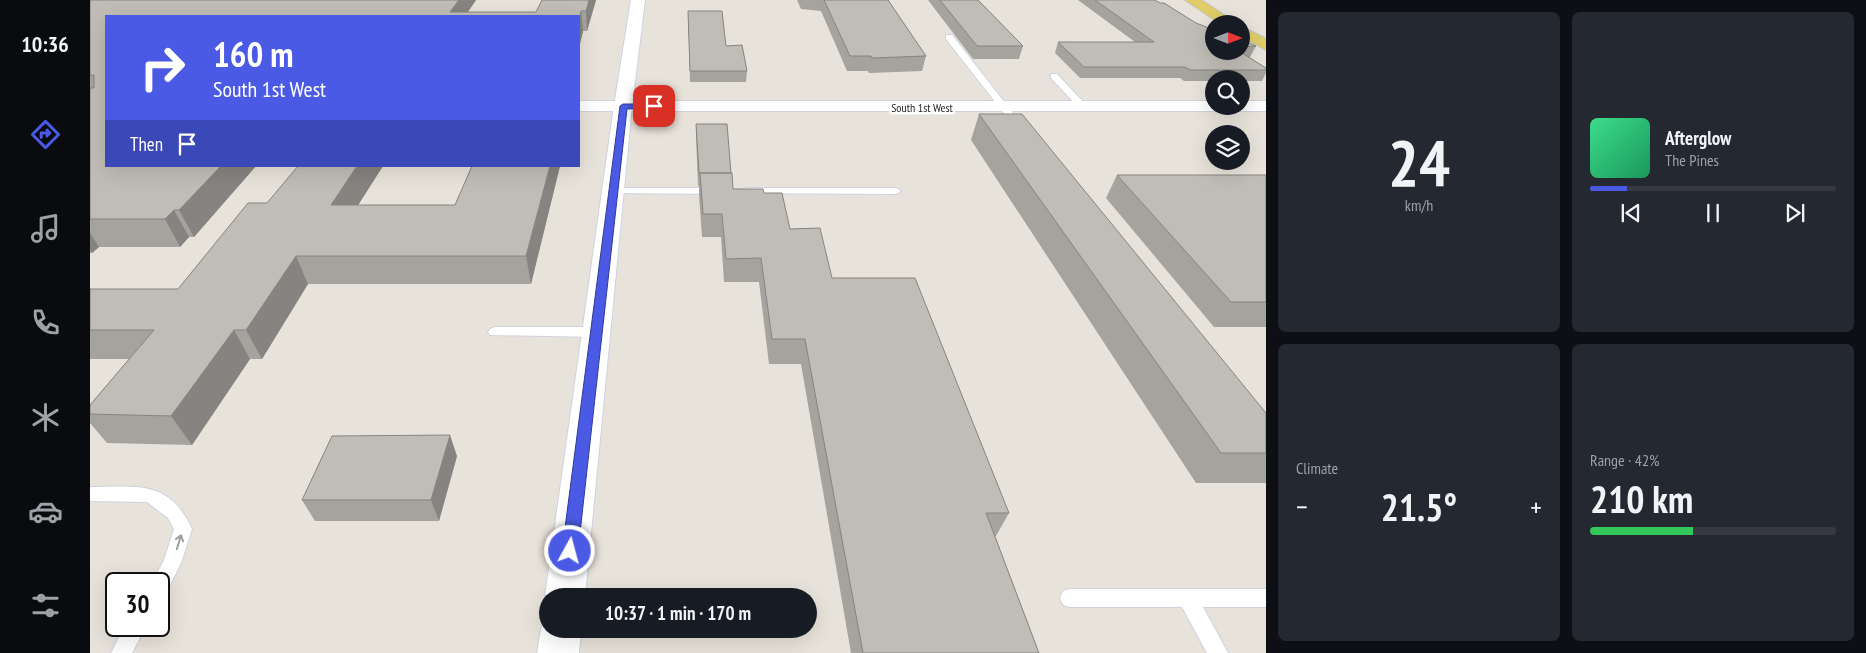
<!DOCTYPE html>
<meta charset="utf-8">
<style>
body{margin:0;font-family:"PT Sans Narrow",sans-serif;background:#242831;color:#f1f3f6;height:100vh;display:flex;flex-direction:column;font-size:19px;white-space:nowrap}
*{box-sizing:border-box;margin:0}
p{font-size:16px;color:#9ea1a6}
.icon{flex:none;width:28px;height:28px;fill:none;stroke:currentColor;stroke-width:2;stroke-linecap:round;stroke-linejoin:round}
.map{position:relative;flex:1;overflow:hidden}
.sheet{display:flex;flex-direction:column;gap:12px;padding:12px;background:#0d0f14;width:600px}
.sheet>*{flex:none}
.top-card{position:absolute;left:15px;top:15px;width:475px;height:152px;border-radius:0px;box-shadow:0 5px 20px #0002;background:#4a5ae5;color:#fff;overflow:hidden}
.needle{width:32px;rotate:90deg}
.controls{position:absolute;left:1115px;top:15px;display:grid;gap:10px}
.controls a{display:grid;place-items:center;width:45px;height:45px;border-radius:50%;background:#171b24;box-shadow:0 5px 20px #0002;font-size:25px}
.speed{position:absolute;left:15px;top:572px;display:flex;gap:10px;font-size:25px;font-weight:700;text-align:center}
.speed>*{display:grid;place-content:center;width:65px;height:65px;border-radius:50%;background:#171b24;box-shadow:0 5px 20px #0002;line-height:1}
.speed .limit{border:2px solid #111;border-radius:8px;background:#fff;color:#111}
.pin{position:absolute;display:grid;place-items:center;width:42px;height:42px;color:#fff;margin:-21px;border-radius:10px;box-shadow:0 2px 8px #0006}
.me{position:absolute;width:55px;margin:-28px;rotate:7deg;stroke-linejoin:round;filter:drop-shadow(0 0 4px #0008)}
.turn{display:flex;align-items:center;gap:18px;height:105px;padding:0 25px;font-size:22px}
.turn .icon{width:65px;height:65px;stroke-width:2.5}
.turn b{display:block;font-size:35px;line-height:42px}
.then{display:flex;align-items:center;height:48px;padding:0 25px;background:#0003;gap:10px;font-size:19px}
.big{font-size:38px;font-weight:700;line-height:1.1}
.sheet .card{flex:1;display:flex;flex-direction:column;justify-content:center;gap:8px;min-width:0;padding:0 18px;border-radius:8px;background:#242831}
.sheet .dial{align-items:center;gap:0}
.dial b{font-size:65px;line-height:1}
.song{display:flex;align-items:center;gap:15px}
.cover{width:60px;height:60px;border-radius:8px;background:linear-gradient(135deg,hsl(150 70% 55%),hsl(150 70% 35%))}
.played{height:5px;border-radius:2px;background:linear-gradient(90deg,#4a5ae5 15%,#363941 15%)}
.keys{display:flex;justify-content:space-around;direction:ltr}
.heat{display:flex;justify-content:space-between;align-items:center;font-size:28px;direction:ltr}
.charge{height:8px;border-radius:4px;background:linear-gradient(90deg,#34c759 42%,#363941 0)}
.sheet .tiles{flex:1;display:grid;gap:12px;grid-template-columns:repeat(2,1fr)}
.trip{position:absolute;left:449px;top:588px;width:278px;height:50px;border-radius:25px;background:#171b24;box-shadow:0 5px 20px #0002;font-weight:700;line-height:50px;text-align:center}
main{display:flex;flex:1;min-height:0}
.menu{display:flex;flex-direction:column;width:90px;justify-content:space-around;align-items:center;background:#090b0e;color:#9ea1a6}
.menu .icon{width:35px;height:35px}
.menu .active{color:#4a5ae5}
.menu b{font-size:22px;color:#f1f3f6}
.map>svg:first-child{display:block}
</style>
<main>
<nav class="menu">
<b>10:36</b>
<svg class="icon active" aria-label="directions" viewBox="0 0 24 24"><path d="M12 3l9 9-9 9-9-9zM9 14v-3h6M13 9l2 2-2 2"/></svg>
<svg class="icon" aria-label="music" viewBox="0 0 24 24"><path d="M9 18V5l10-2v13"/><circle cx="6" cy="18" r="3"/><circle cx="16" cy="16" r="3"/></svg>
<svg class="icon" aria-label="phone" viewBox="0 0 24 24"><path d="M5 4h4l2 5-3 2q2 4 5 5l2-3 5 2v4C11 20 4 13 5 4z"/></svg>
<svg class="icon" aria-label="climate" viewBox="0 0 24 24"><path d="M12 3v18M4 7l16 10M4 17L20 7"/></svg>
<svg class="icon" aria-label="car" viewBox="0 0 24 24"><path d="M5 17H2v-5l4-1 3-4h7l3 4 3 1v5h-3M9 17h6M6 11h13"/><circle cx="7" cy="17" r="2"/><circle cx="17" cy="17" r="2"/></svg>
<svg class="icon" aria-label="filters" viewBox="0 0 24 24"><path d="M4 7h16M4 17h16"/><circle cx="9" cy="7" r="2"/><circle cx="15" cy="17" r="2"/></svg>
</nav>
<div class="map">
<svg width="1176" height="653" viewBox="0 0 1176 653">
<rect width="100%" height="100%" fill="#e8e3da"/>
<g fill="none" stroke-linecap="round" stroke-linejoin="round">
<g stroke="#cfd1df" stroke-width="2">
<path id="service" d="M 856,35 L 862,35 L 933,126 L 933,130 L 927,130 L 856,39 Z
M 961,74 L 967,74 L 996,105 L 996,109 L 990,109 L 961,78 Z
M 523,188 L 627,188 L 632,191 L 627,194 L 519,193 L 518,191 Z
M 656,188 L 806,188 L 811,191 L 806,194 L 652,193 L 651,191 Z
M 405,327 L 506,327 L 513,332 L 506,337 L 400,335 L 398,332 L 400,329 Z
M 0,487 C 47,487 79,479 102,529 L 91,563 L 76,593 L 69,596 L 69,584 L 61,584 L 74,560 L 84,529 L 78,518 L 57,502 L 0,501 Z
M 980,589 L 1176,589 L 1176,607 L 1113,607 L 1138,653 L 1117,653 L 1092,607 L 980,607 L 973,605 L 970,598 L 973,591 Z
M 35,626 L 56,626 L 42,653 L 21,653 Z"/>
</g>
<g stroke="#cfd1df" stroke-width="2">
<path id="minor" d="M 541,0 L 555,0 L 542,106 L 495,596 L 458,596 L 458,601 L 455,596 L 524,106 Z
M 457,615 L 458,629 L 491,629 L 489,653 L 447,653 L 451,629 Z"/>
</g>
<g stroke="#cfd1df" stroke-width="2">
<path id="tertiary" d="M 489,101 L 1124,101 L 1124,106 L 1151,106 L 1151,101 L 1176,101 L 1176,111 L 489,111 Z"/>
</g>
<g stroke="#c3c3c3" stroke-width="2">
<path id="primary" d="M 1095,0 L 1111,0 L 1148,24 L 1131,24 Z
M 1151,26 L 1176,39 L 1176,50 L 1151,36 Z"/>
</g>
<use href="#service" fill="#fff" fill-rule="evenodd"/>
<use href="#minor" fill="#fff" fill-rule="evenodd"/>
<use href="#tertiary" fill="#fff" fill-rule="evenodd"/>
<use href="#primary" fill="#e0cd67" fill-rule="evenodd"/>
</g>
<path fill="#a5a39d" d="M 0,0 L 386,0 L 378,12 L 446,12 L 452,0 L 506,0 L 497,31 L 493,31 L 489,48 L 489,16 L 16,16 L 166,166 L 104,237 L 99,237 L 90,247 L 9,247 L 2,253 L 0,253 Z
M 707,0 L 798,0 L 836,56 L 832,71 L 779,73 L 778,71 L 757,71 L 731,11 L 711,9 Z
M 838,0 L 888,0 L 933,46 L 929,59 L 883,59 Z
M 988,0 L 1065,0 L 1124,51 L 1151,51 L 1151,40 L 1166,46 L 1160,57 L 1158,57 L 1176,68 L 1176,73 L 1172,81 L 1151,81 L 1151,79 L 1124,79 L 1124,81 L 1094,81 L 1090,78 L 990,78 L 965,53 L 968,42 L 1045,42 Z
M 598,11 L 636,46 L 657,71 L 656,82 L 600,82 Z
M 889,114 L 1176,413 L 1176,483 L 1106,483 L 881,140 Z
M 606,124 L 641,173 L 643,189 L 674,193 L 700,229 L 742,278 L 919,513 L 906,536 L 905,536 L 949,653 L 761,653 L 711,364 L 679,364 L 669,282 L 634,282 L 631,237 L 612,237 L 609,195 L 609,186 L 608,186 L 606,136 Z
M 293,166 L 268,205 L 365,205 L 470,166 L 441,284 L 218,284 L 172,359 L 160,359 L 102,445 L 17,443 L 0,423 L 0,405 L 39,359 L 0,359 L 0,289 L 88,289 L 177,203 Z
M 1027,175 L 1176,175 L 1176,327 L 1124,327 L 1016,198 Z
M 367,456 L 349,521 L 225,521 L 212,500 Z"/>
<path fill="#868480" d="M 369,0 L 386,0 L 375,16 L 360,12 Z
M 499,0 L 506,0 L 497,31 L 496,11 Z
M 491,11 L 493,31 L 489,48 L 489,20 Z
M 131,166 L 166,166 L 104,237 L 89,210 Z
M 267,166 L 293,166 L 251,232 L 241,205 Z
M 460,166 L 470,166 L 441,284 L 436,256 Z
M 84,210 L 99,237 L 90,247 L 75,219 Z
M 0,233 L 9,247 L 2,253 L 0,250 Z
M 206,256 L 218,284 L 172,359 L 156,330 Z
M 144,330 L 160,359 L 102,445 L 81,416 Z
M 360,435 L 367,456 L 349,521 L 341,500 Z"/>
<path fill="#c0bdb7" stroke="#868480" d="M 0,0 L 369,0 L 360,12 L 446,12 L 452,0 L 499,0 L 496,11 L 491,11 L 489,20 L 489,16 L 16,16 L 16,166 L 131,166 L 89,210 L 84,210 L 75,219 L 0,219 L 0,88 L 4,88 L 4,75 L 0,75 Z
M 734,0 L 798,0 L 836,56 L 782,58 L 781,56 L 760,56 Z
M 850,0 L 888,0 L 933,46 L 887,46 Z
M 1005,0 L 1065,0 L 1070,3 L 1074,3 L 1106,23 L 1124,30 L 1124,51 L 1149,51 L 1176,68 L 1176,70 L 1100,70 L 1095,67 L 994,67 L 968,42 L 1064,42 Z
M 598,11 L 632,11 L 636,46 L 652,45 L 657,71 L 600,71 Z
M 1151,40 L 1166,46 L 1151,47 Z
M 889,114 L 932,114 L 1176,413 L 1176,453 L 1131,453 Z
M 606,124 L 637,124 L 641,173 L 609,173 Z
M 208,166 L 267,166 L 241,205 L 365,205 L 382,166 L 460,166 L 436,256 L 206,256 L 156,330 L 144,330 L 81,416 L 0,414 L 0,405 L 64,330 L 0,330 L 0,289 L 88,289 L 158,203 L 177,203 Z
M 610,173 L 642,173 L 643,189 L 673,189 L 674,193 L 692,193 L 700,229 L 730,228 L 742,278 L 825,278 L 919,513 L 896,513 L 949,653 L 773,653 L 715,339 L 682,339 L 671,258 L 636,259 L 632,214 L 613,214 Z
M 1027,175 L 1176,175 L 1176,302 L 1141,302 Z
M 360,435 L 341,500 L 212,500 L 242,436 Z"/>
<defs><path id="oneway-shaft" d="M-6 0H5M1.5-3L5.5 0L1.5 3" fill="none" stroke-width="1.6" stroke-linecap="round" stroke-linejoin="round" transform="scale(1.25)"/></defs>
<use stroke="#9e9e9e" href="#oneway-shaft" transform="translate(89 542) rotate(-73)"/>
<path fill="#4a5ae5" stroke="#303a95" d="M 564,104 L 566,105 L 566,108 L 537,109 L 488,551 L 485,556 L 480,558 L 475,556 L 472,551 L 530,106 L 533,104 Z"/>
<g text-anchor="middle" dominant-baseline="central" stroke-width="5" stroke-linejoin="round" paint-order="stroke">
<g font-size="12" fill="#272727" stroke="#fff">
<text x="832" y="107">South 1st West</text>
</g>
</g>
</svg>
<div class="controls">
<a><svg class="needle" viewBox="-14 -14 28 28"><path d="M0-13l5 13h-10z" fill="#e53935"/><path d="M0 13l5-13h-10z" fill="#9ea1a6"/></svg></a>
<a><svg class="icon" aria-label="search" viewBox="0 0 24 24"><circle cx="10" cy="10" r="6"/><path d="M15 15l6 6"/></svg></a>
<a><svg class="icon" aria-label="layers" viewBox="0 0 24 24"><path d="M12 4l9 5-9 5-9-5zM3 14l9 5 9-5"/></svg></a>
</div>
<div class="speed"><div class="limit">30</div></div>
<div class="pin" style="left:564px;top:106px;background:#d93025"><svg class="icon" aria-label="arrive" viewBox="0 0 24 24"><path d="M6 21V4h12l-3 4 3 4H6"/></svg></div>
<svg class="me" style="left:480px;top:551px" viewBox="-20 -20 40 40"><circle r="17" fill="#4a5ae5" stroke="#fff" stroke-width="3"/><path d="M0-11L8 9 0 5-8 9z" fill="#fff"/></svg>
<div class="trip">10:37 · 1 min · 170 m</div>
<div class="top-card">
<div class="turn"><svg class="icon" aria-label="right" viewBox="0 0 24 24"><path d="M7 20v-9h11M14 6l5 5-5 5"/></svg><div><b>160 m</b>South 1st West</div></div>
<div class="then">Then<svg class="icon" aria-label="arrive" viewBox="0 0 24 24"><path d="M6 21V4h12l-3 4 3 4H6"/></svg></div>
</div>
</div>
<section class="sheet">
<div class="tiles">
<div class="card dial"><b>24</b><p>km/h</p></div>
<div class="card">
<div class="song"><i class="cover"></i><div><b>Afterglow</b><p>The Pines</p></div></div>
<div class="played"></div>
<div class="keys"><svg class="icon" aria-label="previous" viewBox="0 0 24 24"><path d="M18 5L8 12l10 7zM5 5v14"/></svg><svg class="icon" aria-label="pause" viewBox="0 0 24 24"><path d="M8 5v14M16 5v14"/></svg><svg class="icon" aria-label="next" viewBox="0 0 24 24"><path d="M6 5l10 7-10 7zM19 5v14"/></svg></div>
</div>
<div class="card"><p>Climate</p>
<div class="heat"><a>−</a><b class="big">21.5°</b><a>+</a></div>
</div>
<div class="card"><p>Range · 42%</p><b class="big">210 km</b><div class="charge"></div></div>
</div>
</section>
</main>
